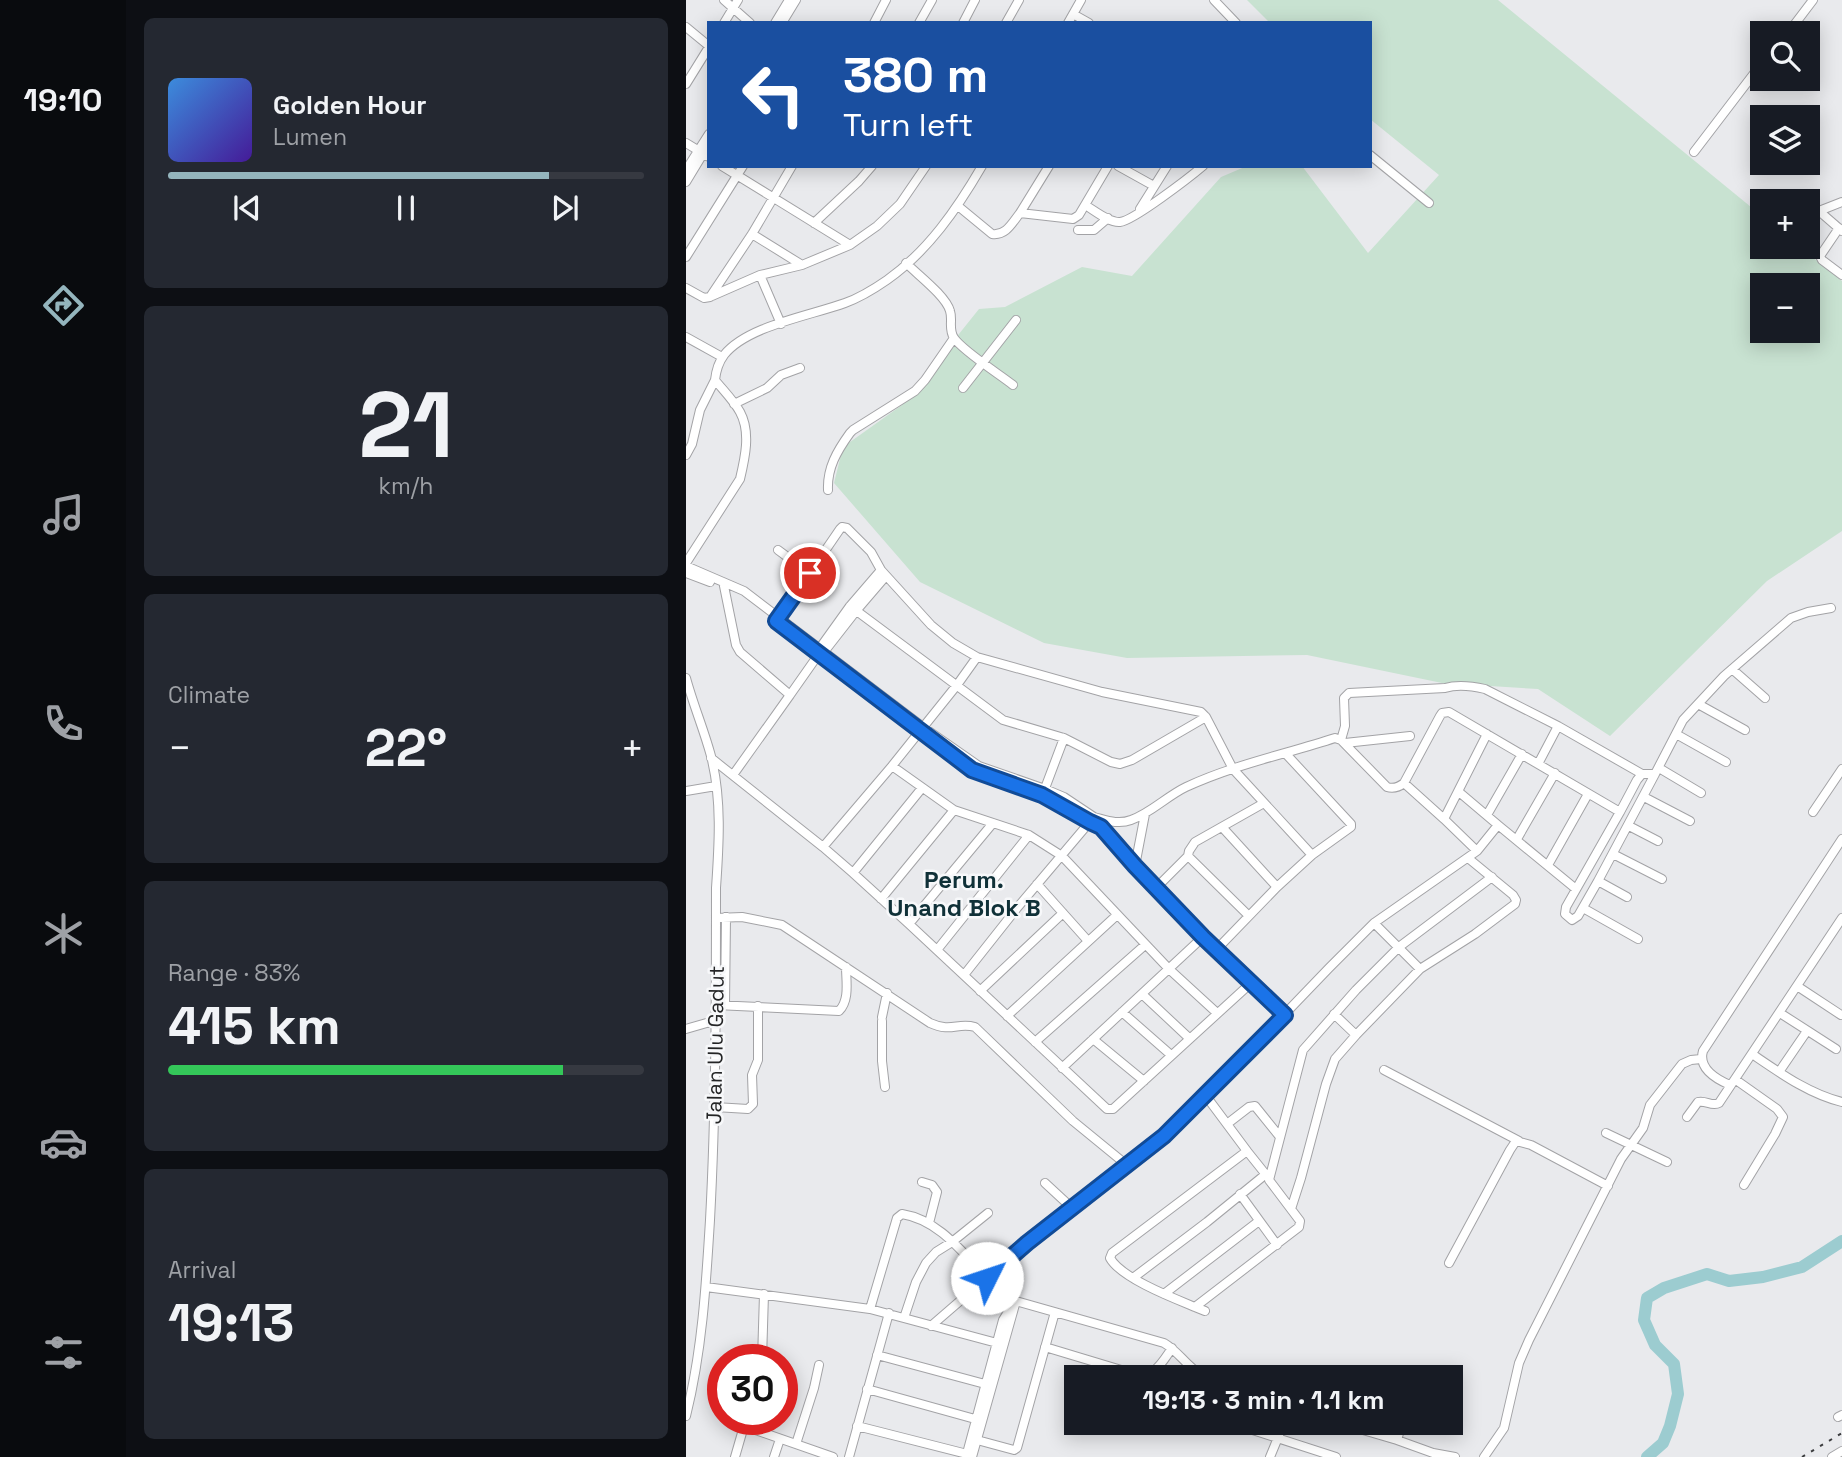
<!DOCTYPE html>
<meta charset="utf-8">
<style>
body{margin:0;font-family:"Space Grotesk",sans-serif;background:#242831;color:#f1f3f6;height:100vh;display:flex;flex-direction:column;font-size:26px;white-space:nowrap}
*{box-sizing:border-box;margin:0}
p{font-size:23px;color:#9ea1a6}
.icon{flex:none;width:38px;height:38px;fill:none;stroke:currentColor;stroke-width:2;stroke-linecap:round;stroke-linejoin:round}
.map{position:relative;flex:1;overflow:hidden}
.sheet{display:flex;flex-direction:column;gap:18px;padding:18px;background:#0d0f14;width:560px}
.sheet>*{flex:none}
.guide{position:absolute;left:21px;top:21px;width:665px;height:147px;border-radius:0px;box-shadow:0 4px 18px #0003;background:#1a4fa0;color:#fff;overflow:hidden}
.controls{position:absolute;left:1064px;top:21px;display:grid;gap:14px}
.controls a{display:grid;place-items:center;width:70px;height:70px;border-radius:0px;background:#171b24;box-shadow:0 4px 18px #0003;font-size:35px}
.speed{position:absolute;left:21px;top:1344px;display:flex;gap:14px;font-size:35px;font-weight:700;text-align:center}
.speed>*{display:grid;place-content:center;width:91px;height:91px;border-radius:50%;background:#171b24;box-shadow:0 4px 18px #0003;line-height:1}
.speed .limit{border:10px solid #d22;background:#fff;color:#111}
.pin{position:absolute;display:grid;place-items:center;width:60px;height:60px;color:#fff;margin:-30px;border:4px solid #fff;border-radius:50%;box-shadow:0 2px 7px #0007}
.me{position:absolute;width:77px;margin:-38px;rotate:49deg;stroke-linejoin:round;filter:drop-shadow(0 0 5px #0008)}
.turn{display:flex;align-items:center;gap:24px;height:147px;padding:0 21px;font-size:32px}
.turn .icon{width:91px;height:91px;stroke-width:2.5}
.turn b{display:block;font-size:49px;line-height:60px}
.big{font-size:52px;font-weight:600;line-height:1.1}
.sheet .tile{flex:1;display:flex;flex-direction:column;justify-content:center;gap:10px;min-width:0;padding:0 24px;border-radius:10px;background:#242831}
.sheet .dial{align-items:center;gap:0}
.dial b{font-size:91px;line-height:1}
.song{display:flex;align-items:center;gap:21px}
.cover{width:84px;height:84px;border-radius:10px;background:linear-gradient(135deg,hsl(210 70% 55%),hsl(260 70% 35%))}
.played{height:7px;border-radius:4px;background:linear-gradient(90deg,#94b5bd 80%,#363941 80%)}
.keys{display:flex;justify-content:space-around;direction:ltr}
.heat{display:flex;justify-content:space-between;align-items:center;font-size:38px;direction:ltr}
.charge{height:10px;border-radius:5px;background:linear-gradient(90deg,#34c759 83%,#363941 0)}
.trip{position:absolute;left:378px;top:1365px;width:399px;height:70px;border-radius:0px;background:#171b24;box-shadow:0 4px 18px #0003;font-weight:600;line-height:70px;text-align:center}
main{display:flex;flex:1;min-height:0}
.dock{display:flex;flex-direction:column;width:126px;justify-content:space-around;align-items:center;background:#090b0e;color:#9ea1a6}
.dock .icon{width:49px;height:49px}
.dock .current{color:#94b5bd}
.dock b{font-size:32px;color:#f1f3f6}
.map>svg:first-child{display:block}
</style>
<main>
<nav class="dock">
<b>19:10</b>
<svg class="icon current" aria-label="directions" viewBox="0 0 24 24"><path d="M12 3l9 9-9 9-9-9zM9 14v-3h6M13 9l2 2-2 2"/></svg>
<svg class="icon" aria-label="music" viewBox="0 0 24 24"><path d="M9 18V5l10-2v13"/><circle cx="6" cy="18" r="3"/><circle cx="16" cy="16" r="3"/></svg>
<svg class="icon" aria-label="phone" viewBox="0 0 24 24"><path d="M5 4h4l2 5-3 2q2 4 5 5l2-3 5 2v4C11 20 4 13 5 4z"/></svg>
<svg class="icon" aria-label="climate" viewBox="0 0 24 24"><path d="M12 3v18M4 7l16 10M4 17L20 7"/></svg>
<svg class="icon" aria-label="car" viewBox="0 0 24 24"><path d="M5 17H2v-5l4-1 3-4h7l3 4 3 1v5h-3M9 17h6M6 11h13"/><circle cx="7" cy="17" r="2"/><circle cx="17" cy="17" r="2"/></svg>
<svg class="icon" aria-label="filters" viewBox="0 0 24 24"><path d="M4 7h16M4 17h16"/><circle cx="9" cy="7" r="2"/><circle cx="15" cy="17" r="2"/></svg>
</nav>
<section class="sheet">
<div class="tile">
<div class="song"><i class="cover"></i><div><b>Golden Hour</b><p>Lumen</p></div></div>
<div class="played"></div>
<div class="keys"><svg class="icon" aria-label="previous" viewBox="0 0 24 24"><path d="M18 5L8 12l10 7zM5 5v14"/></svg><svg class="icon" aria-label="pause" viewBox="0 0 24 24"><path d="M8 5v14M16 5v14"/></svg><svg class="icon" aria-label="next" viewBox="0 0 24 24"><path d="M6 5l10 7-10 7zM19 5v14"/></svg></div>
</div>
<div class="tile dial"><b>21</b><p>km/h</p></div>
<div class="tile"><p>Climate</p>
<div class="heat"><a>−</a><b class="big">22°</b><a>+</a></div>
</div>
<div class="tile"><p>Range · 83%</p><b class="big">415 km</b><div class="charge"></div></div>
<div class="tile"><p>Arrival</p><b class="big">19:13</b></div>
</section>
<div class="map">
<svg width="1156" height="1457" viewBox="0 0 1156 1457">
<rect width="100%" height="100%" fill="#e9eaed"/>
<path fill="#c8e2d1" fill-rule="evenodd" d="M 561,0 L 812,0 L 1076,216 L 1076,247 L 1114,247 L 1156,281 L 1156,531 L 1081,581 L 924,736 L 852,689 L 756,683 L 621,655 L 441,658 L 358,643 L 234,582 L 148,483 L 157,447 L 216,405 L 293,309 L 319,307 L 396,267 L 446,276 L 535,177 L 561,166 L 616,166 L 682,253 L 753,175 L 684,119 L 684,23 L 584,23 ZM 1076,285 L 1122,285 L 1122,331 L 1076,331 Z"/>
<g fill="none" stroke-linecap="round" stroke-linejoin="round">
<path stroke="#9cccd0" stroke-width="12" d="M 961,1457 L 977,1443 L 984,1426 L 992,1394 L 988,1364 L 969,1345 L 958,1320 L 961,1298 L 978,1288 L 1021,1274 L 1043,1281 L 1077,1277 L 1116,1267 L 1156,1241"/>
<g stroke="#a3a3a6" stroke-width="10">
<path id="minor" d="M 38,0 L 64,23
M 528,0 L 550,23
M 387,14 L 403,23
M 38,23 L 52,0
M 89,23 L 103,0
M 96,23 L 110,0
M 188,23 L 200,0
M 233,23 L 246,0
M 277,23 L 289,0
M 320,23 L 333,0
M 382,23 L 395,0
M 0,27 L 23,46
M 1102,33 L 1127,0
M 0,84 L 23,47
M 0,143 L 23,157
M 1008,152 L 1076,63
M 684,155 L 743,203
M 36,166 L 164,245 L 191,226 L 214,204 L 240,166
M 432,166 L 468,186
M 0,170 L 23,134
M 0,182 L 23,144
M 1156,202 L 1133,211 L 1156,231
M 399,205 C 408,210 423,223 434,222 C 447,221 504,177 517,166
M 272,206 L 306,234 C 320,236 326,223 334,213 L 387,219 L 393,215 L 422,166
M 454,209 L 481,166
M 334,213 L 363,166
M 128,223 L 173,181 L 186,166
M 1153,228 L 1134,256 L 1136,260 L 1156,275
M 392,230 L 408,230 L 422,218
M 66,234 L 116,265
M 0,257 L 57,166
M 220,263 C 232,275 260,296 264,311 C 267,320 262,329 268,338 C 277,351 313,374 327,385
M 74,275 L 95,324
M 0,288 L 18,298 L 24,297 L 66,234 L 106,166
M 26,296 L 74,275 L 116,265 L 164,245
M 0,337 L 36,357
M 277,388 L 330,320
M 48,404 L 81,388 L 95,375 L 114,368
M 0,455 L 6,444 L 14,410 L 29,380
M 142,490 C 141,468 151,451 164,433 L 167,430 L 229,391 L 239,380 L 268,338
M 92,550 L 123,573
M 0,563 L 54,479 C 59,458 65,432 54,412 C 48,401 37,390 29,380 C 30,371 32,363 38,355 C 61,326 123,316 159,303 C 173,298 188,289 201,280 C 242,251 271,209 296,166
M 0,566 L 58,591 L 237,727 L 293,766 L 359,789 L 378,797 L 408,817 L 449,866 L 517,937 L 599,1015
M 0,573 L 24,582
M 39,583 L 38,586 L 50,645 L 54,652 L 104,695 L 130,658 L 138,652 L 170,611 L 200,576
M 164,606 L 317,720 L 378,738 L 425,762 L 434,764 L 446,760 L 520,717
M 91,621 L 154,529 L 156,527 L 161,528 L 185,552 L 195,570 L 245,625 L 267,643 L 291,657 L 416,692 L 515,712 L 520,717 L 547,769 L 626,855
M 131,652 L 164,606 L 195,570
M 1046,669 L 1079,698
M 0,678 C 7,704 18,730 25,756 C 36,799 33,845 30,888 C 30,999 30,1109 24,1220 C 20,1286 16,1352 0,1416
M 1012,704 L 1059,730
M 801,734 L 758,819 L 791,851 L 812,825 L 890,889
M 990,734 L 1040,762
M 655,740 L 659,726 L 658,698 L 663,693 L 759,688 C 772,684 786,686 799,689 L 872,726 L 956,774
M 248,741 L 286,770 L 356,795 L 405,823
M 659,743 L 724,736
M 25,758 L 137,847 L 167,873 L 223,924 L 421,1109 L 427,1109 L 565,983
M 852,764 L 872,726
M 206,766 L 268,810 L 343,835 L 376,856 L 483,969 L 531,1013
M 973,768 L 1015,793
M 47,775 L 104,695
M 718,783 L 758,819
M 0,791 L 30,786
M 358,791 L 378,738
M 773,792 L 812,825
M 958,797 L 1004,821
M 934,812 L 951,780 L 956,774 L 969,774 L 997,720 L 1038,676 L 1105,618 L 1122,612 L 1145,608
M 1127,812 L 1156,769
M 801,815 L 836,754
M 943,826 L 972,841
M 536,827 L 591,887
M 831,839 L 869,773
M 137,847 L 206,766 L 271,685 L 291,657
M 927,854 L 976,879
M 862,865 L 902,794
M 449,866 L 459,814
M 167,873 L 236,788
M 351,884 L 402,941
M 471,887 L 502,856
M 941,897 L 912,881 L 969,774
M 195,899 L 268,810
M 897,908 L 952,939
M 562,915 L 502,856 L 503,851 L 509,842 L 578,803
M 30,918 L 56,917 L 96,925 L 244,1023 C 266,1033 271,1022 289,1027 L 387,1121 L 442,1166
M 688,923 L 734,969
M 223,924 L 307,823
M 531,949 L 591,887 L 626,855 L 665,827 L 665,824 L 600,754
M 251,950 L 343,835
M 278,975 L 331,908 L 408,817 C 420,820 432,825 445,820 C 465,813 481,796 500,787 C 547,765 600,754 649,738 L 655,740 L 701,787 C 707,789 713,787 718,783 L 754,716 L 756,713 L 763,712 L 934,812 L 880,907 L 879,914 L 886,920 L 892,916 L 912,881
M 1111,986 L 1155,1015
M 294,991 L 377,913
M 456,994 L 503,1038
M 30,1005 L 153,1011 C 164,1000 160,981 160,967
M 39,1005 L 40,917
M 436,1012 L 485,1055
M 1094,1013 L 1150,1049
M 648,1014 L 670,1035
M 321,1016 L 431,915
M 196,1017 L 201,993
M 196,1021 L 196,1061 L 199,1087
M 0,1029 L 31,1020
M 407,1039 L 458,1081
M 349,1042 L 459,945
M 1066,1054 C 1094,1073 1123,1094 1156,1102
M 376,1068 L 517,937
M 698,1070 L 833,1141
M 1093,1072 L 1121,1031
M 1050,1080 L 1091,1109 L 1097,1117 L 1089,1134 L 1058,1185
M 1044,1085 C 1030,1079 1012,1068 1017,1051 L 1156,839
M 520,1096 L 561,1151 L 426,1253 L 424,1258 C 435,1278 487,1298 509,1307 L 613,1227 L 614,1221 L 583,1180 L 617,1050 L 670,990 L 713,947 L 806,877
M 29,1107 L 62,1109 L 67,1104 L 66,1075 L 72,1060 L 72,1006
M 1001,1117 L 1012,1102 C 1020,1100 1026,1107 1033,1103 L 1156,918
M 541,1124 L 563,1107 L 569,1106 L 594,1137
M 920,1133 L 981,1162
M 561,1151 L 581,1176
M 236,1182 L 246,1185 L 251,1192 L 243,1223
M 359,1183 L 386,1208
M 554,1194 L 591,1245
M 605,1209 L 615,1178 L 640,1084 L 649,1059 L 670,1035 L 734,969 L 789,934 L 829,904 L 830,900 L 827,895 L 782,858
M 763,1263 L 824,1150 L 830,1141 L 845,1145 L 922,1186
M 447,1278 L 521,1222 L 580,1174
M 20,1287 L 184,1309 L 311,1343
M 478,1294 L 573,1221
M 509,1307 L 519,1311
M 184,1309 L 211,1218 L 216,1214 C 253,1220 276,1252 301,1278
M 218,1318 L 230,1282 L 240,1263 L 250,1252 L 266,1242 L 302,1213
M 245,1326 L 341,1243 L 478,1136 L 520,1096 L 643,968 L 688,923 L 791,851
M 359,1347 L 442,1372 C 468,1379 473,1367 486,1348
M 191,1355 L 299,1384
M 76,1360 L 78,1294
M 493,1377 L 503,1367
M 181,1389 L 289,1419
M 1152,1417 L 1156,1415
M 653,1423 L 711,1440 L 747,1453 L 769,1457
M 548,1424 L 650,1457
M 58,1426 L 147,1457
M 171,1426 L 281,1454
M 291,1440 L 328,1450 L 331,1448 L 369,1312
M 711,1440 L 716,1423
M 110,1444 L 128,1388 L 133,1365
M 49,1457 L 60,1419
M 88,1457 L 94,1439
M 163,1457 L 203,1313
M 280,1457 L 317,1320 L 322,1312 L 327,1309
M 286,1457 L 330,1301 L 478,1343 C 495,1353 501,1369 521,1377
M 584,1457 L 598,1423
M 798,1457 L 818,1428 L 833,1363 L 843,1340 L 935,1159 L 957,1128 L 964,1105 L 996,1064 L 1005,1060 L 1015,1059
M 1146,1457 L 1156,1451"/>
</g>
<use href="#minor" stroke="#fff" stroke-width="8"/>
<path stroke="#3c3d3f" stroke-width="2" stroke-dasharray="3.5 7" stroke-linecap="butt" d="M 1116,1457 L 1156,1433"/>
</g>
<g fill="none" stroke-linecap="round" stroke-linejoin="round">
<g stroke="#114b97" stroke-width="18">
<path id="route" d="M 124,573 L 90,621 L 286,770 L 356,795 L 404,822 L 415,827 L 449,866 L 517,937 L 599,1015 L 478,1136 L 341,1243 L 301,1278"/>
</g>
<use href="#route" stroke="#1a73e8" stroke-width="12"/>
</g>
<g text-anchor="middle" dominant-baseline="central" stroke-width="5" stroke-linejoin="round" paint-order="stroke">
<g font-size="21" fill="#242526" stroke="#f7f8fa">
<text transform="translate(29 1045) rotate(-89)">Jalan Ulu Gadut</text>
</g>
<g font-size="24" font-weight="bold" fill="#103138" stroke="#f7f8fa">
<text x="278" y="879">Perum.<tspan x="278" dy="28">Unand Blok B</tspan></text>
</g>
</g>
</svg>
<div class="controls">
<a><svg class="icon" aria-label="search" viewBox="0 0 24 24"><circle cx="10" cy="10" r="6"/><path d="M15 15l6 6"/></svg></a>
<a><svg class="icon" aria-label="layers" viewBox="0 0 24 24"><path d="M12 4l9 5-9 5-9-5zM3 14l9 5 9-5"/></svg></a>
<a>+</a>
<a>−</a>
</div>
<div class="speed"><div class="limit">30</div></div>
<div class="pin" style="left:124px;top:573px;background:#d93025"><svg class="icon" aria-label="arrive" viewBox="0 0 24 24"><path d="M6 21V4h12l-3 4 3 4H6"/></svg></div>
<svg class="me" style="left:301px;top:1278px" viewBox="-20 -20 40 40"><circle r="19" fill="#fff"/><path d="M0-13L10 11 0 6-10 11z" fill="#1a73e8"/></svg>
<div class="trip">19:13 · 3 min · 1.1 km</div>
<div class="guide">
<div class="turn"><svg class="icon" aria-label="left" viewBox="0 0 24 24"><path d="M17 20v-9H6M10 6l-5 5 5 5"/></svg><div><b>380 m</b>Turn left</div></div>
</div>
</div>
</main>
